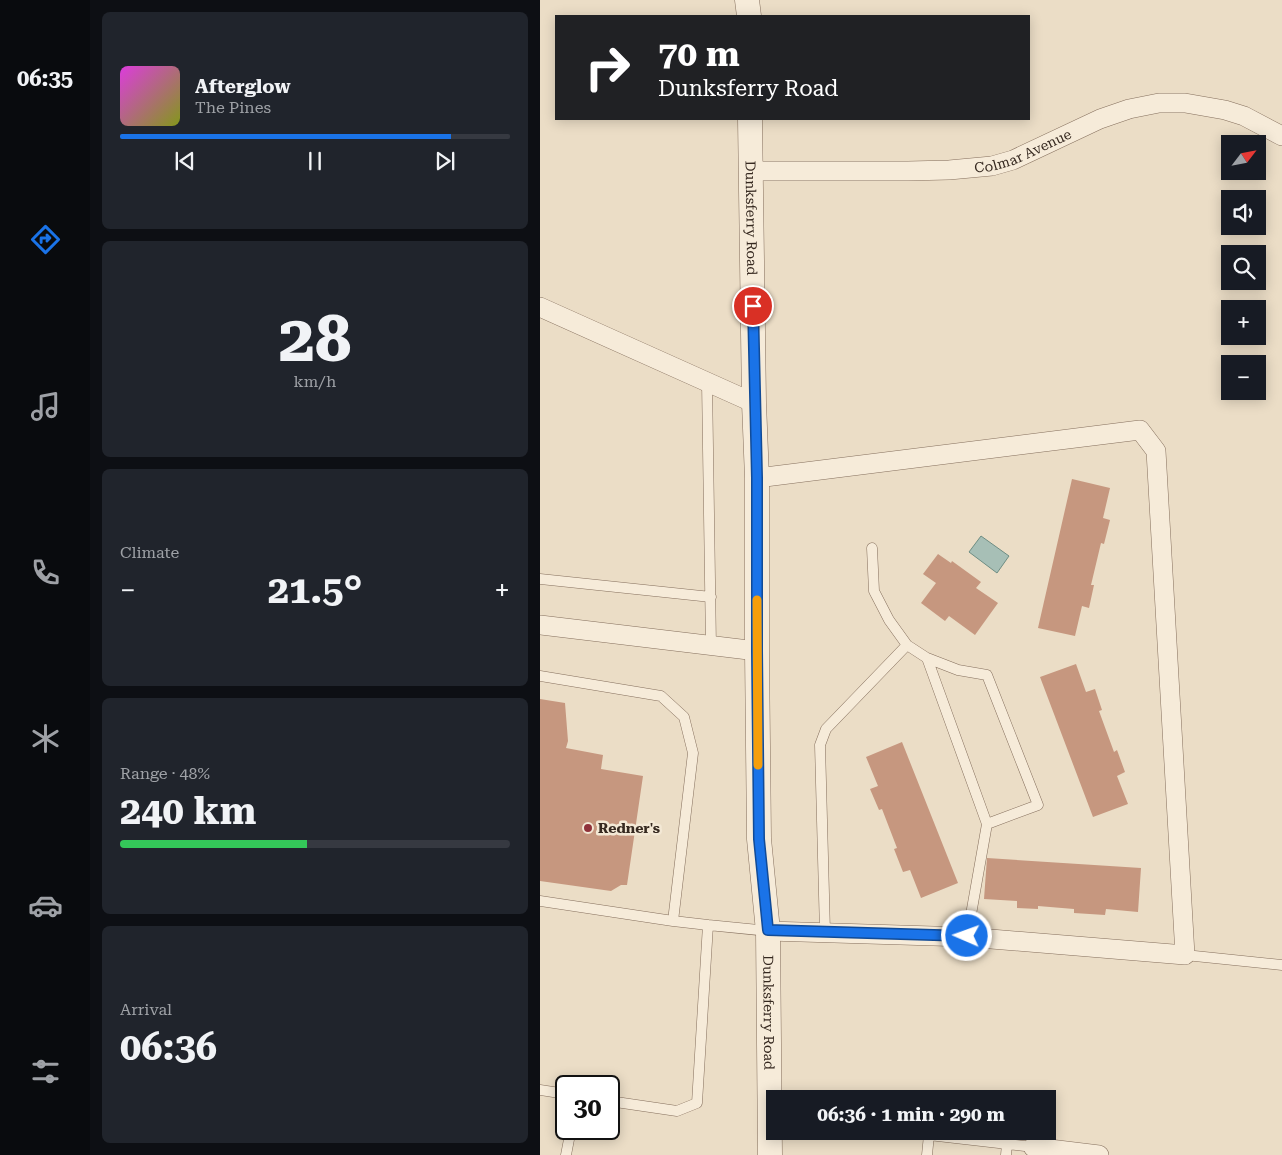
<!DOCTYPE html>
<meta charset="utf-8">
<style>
body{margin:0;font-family:"Roboto Serif",serif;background:#20242c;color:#f1f3f6;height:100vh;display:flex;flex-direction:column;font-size:19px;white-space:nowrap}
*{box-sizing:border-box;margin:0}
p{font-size:16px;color:#9ea1a6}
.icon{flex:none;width:28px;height:28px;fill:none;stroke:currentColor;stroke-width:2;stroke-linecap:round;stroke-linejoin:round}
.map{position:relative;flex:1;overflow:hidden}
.sheet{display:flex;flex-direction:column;gap:12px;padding:12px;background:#0d0f14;width:450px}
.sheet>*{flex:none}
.top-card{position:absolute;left:15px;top:15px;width:475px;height:105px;border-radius:0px;box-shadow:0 2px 12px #0003;background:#202124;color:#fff;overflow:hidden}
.needle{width:32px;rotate:58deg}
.buttons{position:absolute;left:681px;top:135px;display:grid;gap:10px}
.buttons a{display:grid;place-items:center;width:45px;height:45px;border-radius:0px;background:#171b24;box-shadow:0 2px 12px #0003;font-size:25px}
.speed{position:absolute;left:15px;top:1075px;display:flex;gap:10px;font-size:25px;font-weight:700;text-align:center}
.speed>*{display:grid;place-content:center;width:65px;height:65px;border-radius:50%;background:#171b24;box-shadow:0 2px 12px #0003;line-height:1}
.speed .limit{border:2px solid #111;border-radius:8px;background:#fff;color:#111}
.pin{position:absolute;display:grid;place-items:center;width:42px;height:42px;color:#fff;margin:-21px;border:2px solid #fff;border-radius:50%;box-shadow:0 1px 5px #0007}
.me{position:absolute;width:55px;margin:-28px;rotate:272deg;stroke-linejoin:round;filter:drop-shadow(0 0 4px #0008)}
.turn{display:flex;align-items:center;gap:18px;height:105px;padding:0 20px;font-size:22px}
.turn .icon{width:65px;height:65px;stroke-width:2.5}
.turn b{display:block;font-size:35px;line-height:42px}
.big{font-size:38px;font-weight:700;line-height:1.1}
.sheet .card{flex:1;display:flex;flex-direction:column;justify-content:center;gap:8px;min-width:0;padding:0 18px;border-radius:8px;background:#20242c}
.sheet .dial{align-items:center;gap:0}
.dial b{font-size:65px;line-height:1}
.song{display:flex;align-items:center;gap:15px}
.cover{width:60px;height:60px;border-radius:8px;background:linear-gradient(135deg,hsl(300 70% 55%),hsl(70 70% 35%))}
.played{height:5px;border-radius:2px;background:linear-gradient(90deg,#1a73e8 85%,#363941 85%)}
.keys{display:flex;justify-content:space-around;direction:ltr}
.heat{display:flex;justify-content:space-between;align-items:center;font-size:28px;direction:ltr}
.charge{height:8px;border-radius:4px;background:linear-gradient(90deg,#34c759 48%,#363941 0)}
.trip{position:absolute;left:226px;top:1090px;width:290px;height:50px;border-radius:0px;background:#171b24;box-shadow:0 2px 12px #0003;font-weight:700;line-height:50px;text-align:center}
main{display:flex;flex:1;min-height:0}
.tab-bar{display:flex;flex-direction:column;width:90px;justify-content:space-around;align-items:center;background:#090b0e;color:#9ea1a6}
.tab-bar .icon{width:35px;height:35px}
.tab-bar .active{color:#1a73e8}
.tab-bar b{font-size:22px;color:#f1f3f6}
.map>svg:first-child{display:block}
</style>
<main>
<nav class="tab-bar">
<b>06:35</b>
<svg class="icon active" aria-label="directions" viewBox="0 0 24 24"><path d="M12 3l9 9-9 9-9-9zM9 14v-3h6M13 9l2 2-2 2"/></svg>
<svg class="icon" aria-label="music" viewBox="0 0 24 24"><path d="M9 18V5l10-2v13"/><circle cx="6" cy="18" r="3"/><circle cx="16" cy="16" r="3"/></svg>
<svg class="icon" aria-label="phone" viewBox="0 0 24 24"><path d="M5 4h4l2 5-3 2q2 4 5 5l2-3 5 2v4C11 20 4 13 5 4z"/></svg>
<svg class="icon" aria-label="climate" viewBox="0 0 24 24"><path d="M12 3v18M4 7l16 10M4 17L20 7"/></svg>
<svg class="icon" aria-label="car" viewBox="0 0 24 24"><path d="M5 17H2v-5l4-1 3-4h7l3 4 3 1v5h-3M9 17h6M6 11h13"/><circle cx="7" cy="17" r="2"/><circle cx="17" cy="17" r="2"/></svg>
<svg class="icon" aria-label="filters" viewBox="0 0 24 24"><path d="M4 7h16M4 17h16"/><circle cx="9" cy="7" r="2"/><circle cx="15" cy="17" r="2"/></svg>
</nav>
<section class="sheet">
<div class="card">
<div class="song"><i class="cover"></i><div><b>Afterglow</b><p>The Pines</p></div></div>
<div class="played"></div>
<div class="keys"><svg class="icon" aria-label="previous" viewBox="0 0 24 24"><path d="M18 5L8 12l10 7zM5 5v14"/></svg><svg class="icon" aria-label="pause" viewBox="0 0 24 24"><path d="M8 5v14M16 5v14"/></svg><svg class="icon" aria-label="next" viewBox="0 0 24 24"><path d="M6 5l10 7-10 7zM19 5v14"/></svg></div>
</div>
<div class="card dial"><b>28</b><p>km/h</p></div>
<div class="card"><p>Climate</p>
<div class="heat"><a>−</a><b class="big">21.5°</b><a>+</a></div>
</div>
<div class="card"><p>Range · 48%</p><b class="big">240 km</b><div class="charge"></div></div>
<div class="card"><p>Arrival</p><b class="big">06:36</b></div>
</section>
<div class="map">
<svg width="742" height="1155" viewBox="0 0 742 1155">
<rect width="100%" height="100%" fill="#ebddc6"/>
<path fill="#a7bfb6" stroke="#6e8d83" d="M 441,536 L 469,556 L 457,573 L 429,552 Z"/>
<path fill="#c6977f" d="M 532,479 L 570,488 L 563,518 L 570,520 L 564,544 L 561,543 L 551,585 L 554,585 L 549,608 L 542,606 L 535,636 L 498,628 Z
M 398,554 L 411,563 L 412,561 L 441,582 L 436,588 L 458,603 L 435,635 L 409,616 L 405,621 L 381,603 L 396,583 L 383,574 Z
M 536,664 L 546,692 L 555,689 L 562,710 L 559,711 L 574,752 L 577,750 L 585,772 L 577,776 L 588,804 L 553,817 L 500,677 Z
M 0,699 L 25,703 L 28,741 L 26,748 L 63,755 L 61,769 L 103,776 L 87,885 L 81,885 L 71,891 L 0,881 Z
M 362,742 L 418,883 L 381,898 L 370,870 L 363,872 L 354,849 L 357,848 L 342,809 L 339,810 L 330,789 L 338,786 L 326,757 Z
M 447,858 L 601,868 L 598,912 L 566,909 L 565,915 L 534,913 L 534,909 L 498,906 L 498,909 L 477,908 L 477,901 L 444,899 Z"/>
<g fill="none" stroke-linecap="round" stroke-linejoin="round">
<g stroke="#856f5d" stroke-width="11">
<path id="service" d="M 167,382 L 171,646
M 332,548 L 334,591 L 349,620 L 367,645 L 387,658 L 418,670 L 447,675 L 498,805 L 447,824 L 427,937
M 0,579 L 171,597
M 387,658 L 447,824
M 0,676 L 121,696 L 144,717 L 153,753 L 133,921 L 168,925
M 0,901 L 133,921
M 285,932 L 280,745 L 286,729 L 367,645
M 645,955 L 742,965
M 0,1090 L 26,1094
M 69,1101 L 137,1111 L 157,1103 L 168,925 L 228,931
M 339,1131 L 389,1135 L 493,1147
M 26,1155 L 31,1129
M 387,1155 L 389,1135
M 466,1155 L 467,1144"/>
</g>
<g stroke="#856f5d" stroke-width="20">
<g id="minor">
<path id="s1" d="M 211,171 L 368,171 L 409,170 L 452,166 L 473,160 L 560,119 L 589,109 L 619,103 L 645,103 L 685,110 L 704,116 L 742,136"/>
<path d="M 0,307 L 214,403"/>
<path d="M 217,478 L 600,430 L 616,451 L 645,955 L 427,937 L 228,931"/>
<path d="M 0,625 L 217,651"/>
<path d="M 493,1147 L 559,1155"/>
</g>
</g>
<g stroke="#856f5d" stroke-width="25">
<g id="tertiary">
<path d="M 207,0 L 209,16"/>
<path id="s2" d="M 210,119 L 214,403 L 217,478 L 217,651 L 219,839 L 228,931 L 230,1155"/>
</g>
</g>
<use href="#service" stroke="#f6ebd9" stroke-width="10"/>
<use href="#minor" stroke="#f6ebd9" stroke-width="19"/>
<use href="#tertiary" stroke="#f6ebd9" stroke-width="24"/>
</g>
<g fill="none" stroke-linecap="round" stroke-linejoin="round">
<g stroke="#114b97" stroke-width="12">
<path id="route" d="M 213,306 L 217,478 L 217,651 L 219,839 L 228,930 L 427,936"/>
</g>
<use href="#route" stroke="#1a73e8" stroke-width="9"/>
<path stroke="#f59e0b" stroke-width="9" d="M 217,600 L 218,765"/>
</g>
<circle fill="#90323a" stroke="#f3e8d5" stroke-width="2" cx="48" cy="828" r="5"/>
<g text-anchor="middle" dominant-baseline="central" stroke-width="5" stroke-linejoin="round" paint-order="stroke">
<g font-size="14" fill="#362920" stroke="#f3e8d5">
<text stroke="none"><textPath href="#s1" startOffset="275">Colmar Avenue</textPath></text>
<text stroke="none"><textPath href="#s2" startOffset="99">Dunksferry Road</textPath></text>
<text stroke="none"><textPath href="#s2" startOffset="894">Dunksferry Road</textPath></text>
</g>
<g font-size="14" font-weight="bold" fill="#362920" stroke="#f3e8d5" text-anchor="start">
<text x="58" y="828">Redner's</text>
</g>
</g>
</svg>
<div class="buttons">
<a><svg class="needle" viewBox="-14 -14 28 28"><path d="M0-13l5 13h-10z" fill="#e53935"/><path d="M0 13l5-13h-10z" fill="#9ea1a6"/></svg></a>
<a><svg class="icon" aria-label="sound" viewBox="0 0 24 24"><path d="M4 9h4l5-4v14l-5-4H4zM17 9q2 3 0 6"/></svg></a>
<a><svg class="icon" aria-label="search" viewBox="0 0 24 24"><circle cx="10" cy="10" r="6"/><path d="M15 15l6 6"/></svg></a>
<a>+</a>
<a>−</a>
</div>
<div class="speed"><div class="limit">30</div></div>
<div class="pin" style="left:213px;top:306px;background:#d93025"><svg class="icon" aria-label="arrive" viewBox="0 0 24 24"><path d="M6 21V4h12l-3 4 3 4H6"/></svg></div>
<svg class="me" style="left:427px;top:936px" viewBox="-20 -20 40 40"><circle r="17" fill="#1a73e8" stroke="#fff" stroke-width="3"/><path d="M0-11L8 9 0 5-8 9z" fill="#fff"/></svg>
<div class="trip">06:36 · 1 min · 290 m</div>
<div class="top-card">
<div class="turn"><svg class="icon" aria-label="right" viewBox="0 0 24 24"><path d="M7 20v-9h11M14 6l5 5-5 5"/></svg><div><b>70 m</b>Dunksferry Road</div></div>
</div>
</div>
</main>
